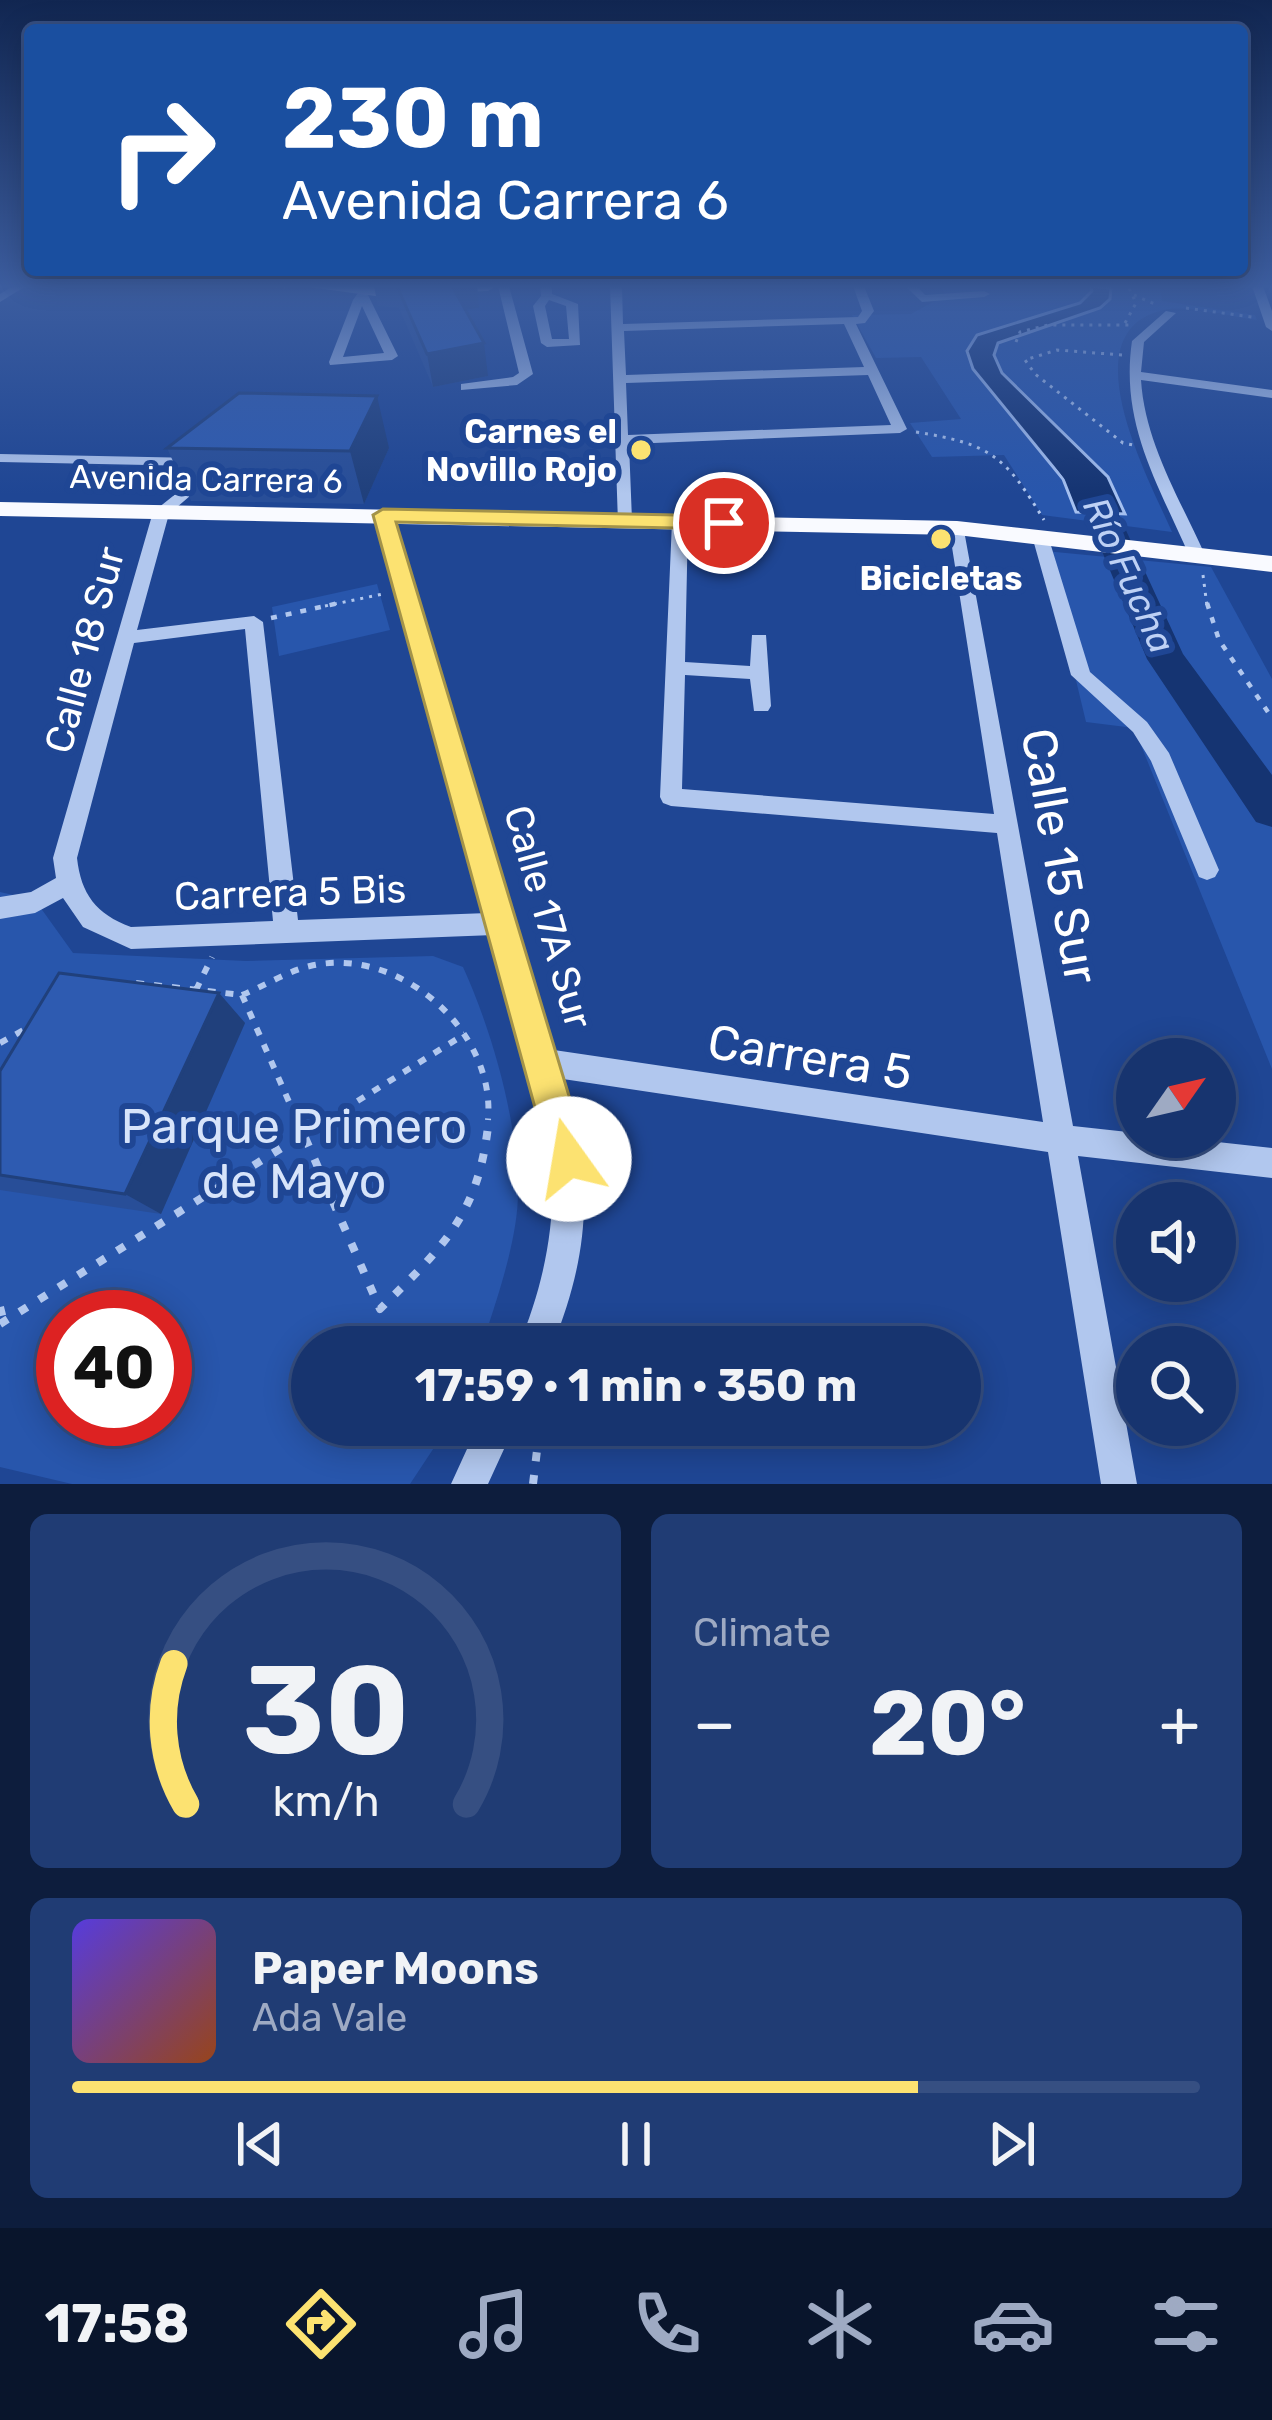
<!DOCTYPE html>
<meta charset="utf-8">
<style>
body{margin:0;font-family:Rubik,sans-serif;background:#203c74;color:#f1f3f6;height:100vh;display:flex;flex-direction:column;font-size:45px;white-space:nowrap}
*{box-sizing:border-box;margin:0}
p{font-size:39px;color:#9eaac3}
.icon{flex:none;width:66px;height:66px;fill:none;stroke:currentColor;stroke-width:2;stroke-linecap:round;stroke-linejoin:round}
.map{position:relative;height:1484px;overflow:hidden}
.drawer{display:flex;flex-direction:column;gap:30px;padding:30px;background:#0d1d3d;flex:1}
.drawer>*{flex:none}
.hud{position:absolute;left:24px;top:24px;width:1224px;height:252px;border-radius:12px;box-shadow:0 6px 30px #0003,0 0 0 3px #364f82;background:#1a4fa0;color:#fff;overflow:hidden}
.needle{width:78px;rotate:56deg}
.fabs{position:absolute;left:1116px;top:1038px;display:grid;gap:24px}
.fabs a{display:grid;place-items:center;width:120px;height:120px;border-radius:50%;background:#17346f;box-shadow:0 6px 30px #0003,0 0 0 3px #364f82;font-size:60px}
.speed{position:absolute;left:36px;top:1290px;display:flex;gap:24px;font-size:60px;font-weight:700;text-align:center}
.speed>*{display:grid;place-content:center;width:156px;height:156px;border-radius:50%;background:#17346f;box-shadow:0 6px 30px #0003,0 0 0 3px #364f82;line-height:1}
.speed .limit{border:18px solid #d22;background:#fff;color:#111}
.pin{position:absolute;display:grid;place-items:center;width:102px;height:102px;color:#fff;margin:-51px;border:6px solid #fff;border-radius:50%;box-shadow:0 3px 12px #0007}
.me{position:absolute;width:132px;margin:-66px;rotate:347deg;stroke-linejoin:round;filter:drop-shadow(0 0 9px #0008)}
.turn{display:flex;align-items:center;gap:42px;height:252px;padding:0 60px;font-size:54px}
.turn .icon{width:156px;height:156px;stroke-width:2.5}
.turn b{display:block;font-size:84px;line-height:102px}
.big{font-size:90px;font-weight:700;line-height:1.1}
.drawer .tile{flex:1;display:flex;flex-direction:column;justify-content:center;gap:18px;min-width:0;padding:0 42px;border-radius:18px;background:#203c74}
.drawer .dial{align-items:center;gap:0}
.dial svg{height:312px;overflow:visible;fill:none;stroke:#364f82;stroke-width:7;stroke-linecap:round;text-anchor:middle}
.dial text{fill:#f1f3f6;stroke:none}
.song{display:flex;align-items:center;gap:36px}
.cover{width:144px;height:144px;border-radius:18px;background:linear-gradient(135deg,hsl(250 70% 55%),hsl(20 70% 35%))}
.played{height:12px;border-radius:6px;background:linear-gradient(90deg,#fce271 75%,#364f82 75%)}
.keys{display:flex;justify-content:space-around;direction:ltr}
.heat{display:flex;justify-content:space-between;align-items:center;font-size:66px;direction:ltr}
.drawer .tiles{flex:1;display:grid;gap:30px;grid-template-columns:1fr 1fr}
.tile:last-child{grid-column:span 2}
.trip{position:absolute;left:291px;top:1326px;width:690px;height:120px;border-radius:60px;background:#17346f;box-shadow:0 6px 30px #0003,0 0 0 3px #364f82;font-weight:700;line-height:120px;text-align:center}
.dock{display:flex;height:192px;justify-content:space-around;align-items:center;background:#09152c;color:#9eaac3}
.dock .icon{width:84px;height:84px}
.dock .active{color:#fce271}
.dock b{font-size:54px;color:#f1f3f6}
.map>svg:first-child{display:block}
</style>
<div class="map">
<svg width="1272" height="1484" viewBox="0 0 1272 1484">
<rect width="100%" height="100%" fill="#1f4694"/>
<path fill="#2856ac" fill-rule="evenodd" d="M 939,286 L 1160,286 L 1162,301 L 1255,315 L 1257,320 C 1230,317 1190,304 1164,310 C 1067,331 1150,481 1172,532 L 1042,515 L 1004,455 L 932,457 L 910,423 L 961,419 L 921,357 L 876,358 L 852,315 L 911,314 L 946,295 Z
M 1045,551 L 1211,567 L 1272,679 L 1272,1069 L 1134,728 L 1086,722 Z
M 377,584 L 390,630 L 279,656 L 272,607 Z
M 0,892 L 35,900 L 73,953 L 246,961 L 433,956 L 463,967 C 492,1031 518,1121 518,1193 C 518,1239 496,1303 481,1347 L 312,1347 L 312,1425 L 449,1425 L 410,1484 L 72,1484 L 0,1467 ZM 63,1317 L 165,1317 L 165,1419 L 63,1419 Z"/>
<path fill="#153472" stroke="#a5c0f0" stroke-width="3" d="M 1090,286 L 1111,288 L 1110,299 L 1100,308 L 998,343 L 994,355 L 1002,373 L 1108,477 L 1125,514 L 1076,512 L 1063,479 L 973,369 L 967,351 L 977,335 L 1080,303 L 1092,291 Z"/>
<g fill="none" stroke-linecap="round" stroke-linejoin="round">
<path fill="#153472" fill-rule="evenodd" d="M 1070,457 L 1081,460 L 1112,500 L 1183,654 L 1272,775 L 1272,827 L 1256,822 L 1147,659 L 1081,501 L 1055,466 Z"/>
<path stroke="#b1c7ee" stroke-width="3" stroke-dasharray="3 6" stroke-linecap="butt" d="M 274,286 L 289,287
M 1134,295 L 1157,305
M 1186,308 L 1252,317
M 1125,323 L 1136,303 L 1128,286
M 1016,342 L 1020,332 L 1048,325 L 1131,325
M 1122,355 L 1057,350 L 1025,360 L 1035,374 L 1123,443 L 1133,445
M 916,432 C 991,444 1005,456 1044,520
M 1203,575 L 1207,606
M 325,606 L 383,594"/>
<path stroke="#b1c7ee" stroke-width="4.5" stroke-dasharray="6 9" stroke-linecap="butt" d="M 1207,603 L 1219,640 L 1272,718
M 271,618 L 339,603"/>
<path stroke="#b1c7ee" stroke-width="6" stroke-dasharray="8 10" stroke-linecap="butt" d="M 136,983 L 242,995
M 196,990 L 212,957
M 242,995 L 297,1120
M 242,995 C 264,986 288,971 310,966 C 399,945 496,1031 488,1120
M 0,1043 L 29,1027
M 327,1120 L 465,1034"/>
<path stroke="#b1c7ee" stroke-width="8" stroke-dasharray="9 14" stroke-linecap="butt" d="M 296,1117 L 380,1309 C 446,1244 480,1213 489,1117
M 0,1307 L 4,1323
M 0,1324 L 331,1117
M 533,1484 L 540,1425"/>
<path fill="#b1c7ee" fill-rule="evenodd" d="M 13,286 L 26,286 L 0,302 L 0,294 Z
M 363,286 L 374,286 L 368,295 L 398,356 L 392,360 L 330,365 L 329,362 L 353,300 ZM 362,306 L 384,353 L 343,357 Z
M 498,286 L 509,286 L 533,374 L 517,385 L 461,390 L 461,384 L 513,377 L 519,373 Z
M 540,286 L 552,286 L 552,294 L 578,304 L 580,345 L 547,347 L 541,343 L 533,306 L 541,296 ZM 549,300 L 566,306 L 569,339 L 552,339 L 545,306 Z
M 610,286 L 622,286 L 623,324 L 858,317 L 862,311 L 853,286 L 864,286 L 874,311 L 865,323 L 856,324 L 907,429 L 900,433 L 629,444 L 632,520 L 624,525 L 618,523 ZM 844,324 L 864,367 L 626,375 L 624,331 ZM 868,375 L 891,425 L 628,435 L 626,383 Z
M 905,286 L 917,286 L 925,295 L 984,291 L 990,294 L 984,297 L 922,302 Z
M 1252,286 L 1263,286 L 1272,311 L 1272,331 L 1266,327 Z
M 1166,311 L 1176,313 L 1144,342 L 1141,372 L 1272,390 L 1272,398 L 1141,380 C 1145,443 1180,499 1205,555 L 1197,560 L 1189,555 C 1157,482 1120,423 1132,341 Z
M 0,454 L 197,458 L 204,462 L 197,466 L 0,462 Z
M 207,469 L 212,471 L 212,477 L 169,514 L 137,630 L 254,616 L 263,622 L 298,920 L 488,913 L 375,515 L 383,510 L 391,515 L 554,1050 L 1043,1122 L 997,833 L 671,806 L 663,803 L 660,797 L 672,522 L 680,517 L 688,522 L 685,662 L 750,666 L 752,635 L 766,635 L 771,706 L 768,711 L 754,711 L 750,679 L 685,675 L 682,789 L 994,814 L 949,528 L 951,525 L 963,525 L 1073,1126 L 1137,1133 L 1137,1137 L 1172,1137 L 1272,1148 L 1272,1178 L 1078,1156 L 1137,1484 L 1101,1484 L 1048,1152 L 563,1079 C 594,1179 591,1250 552,1347 L 518,1347 C 548,1275 559,1208 549,1130 L 494,935 L 131,949 L 83,927 L 63,898 L 35,913 L 0,919 L 0,897 L 31,892 L 56,878 L 53,858 L 153,512 ZM 245,629 L 273,921 L 131,927 C 96,914 81,894 77,858 L 134,643 Z
M 1040,531 L 1048,536 L 1090,672 L 1147,722 L 1169,753 L 1219,870 L 1215,877 L 1207,880 L 1199,877 L 1151,761 L 1133,732 L 1071,675 L 1032,536 Z
M 478,1425 L 515,1425 L 488,1484 L 451,1484 Z"/>
<path fill="#f9faff" fill-rule="evenodd" d="M 301,286 L 496,286 L 488,291 L 375,296 Z
M 0,502 L 957,521 L 1272,556 L 1272,572 L 957,535 L 0,516 Z"/>
</g>
<path fill="#284e98" d="M 374,286 L 477,286 L 479,308 L 465,310 L 488,376 L 433,387 L 399,308 L 378,306 Z
M 167,448 L 389,448 L 364,504 L 191,501 Z
M 219,993 L 245,1023 L 161,1214 L 0,1190 L 0,1071 Z"/>
<path fill="#20407c" d="M 450,286 L 477,286 L 479,308 L 454,311 Z
M 484,343 L 488,376 L 433,387 L 427,354 Z
M 377,396 L 389,448 L 364,504 L 350,451 Z
M 219,993 L 245,1023 L 161,1214 L 125,1194 Z"/>
<path fill="#2e5bb1" stroke="#20407c" stroke-width="3" d="M 397,286 L 452,286 L 484,343 L 427,354 Z
M 239,393 L 377,396 L 350,451 L 167,448 Z
M 59,973 L 219,993 L 125,1194 L 0,1175 L 0,1071 Z"/>
<linearGradient id="sky" x2="0" y2="1"><stop stop-color="#112651"/><stop offset="0.58" stop-color="#3c5d9f"/><stop offset="1" stop-color="#3c5d9f" stop-opacity="0"/></linearGradient>
<rect width="1272" height="494" fill="url(#sky)"/>
<path fill="#fce271" stroke="#a49349" stroke-width="3" d="M 383,509 L 724,516 L 735,523 L 724,529 L 396,522 L 588,1159 L 583,1172 L 569,1178 L 555,1172 L 549,1159 L 373,515 Z"/>
<g fill="#fce271" stroke="#1f4694" stroke-width="4.5">
<circle cx="641" cy="450" r="12"/>
<circle cx="941" cy="539" r="12"/>
</g>
<g text-anchor="middle" dominant-baseline="central" stroke-width="12" stroke-linejoin="round" paint-order="stroke">
<g font-size="33" font-weight="bold" fill="#fff" stroke="#1f4694" text-anchor="end">
<text x="617" y="431">Carnes el<tspan x="617" dy="38">Novillo Rojo</tspan></text>
<text x="941" y="578" text-anchor="middle">Bicicletas</text>
</g>
<g font-size="33" fill="#fff" stroke="#1f4694">
<text transform="translate(206 479) rotate(1)">Avenida Carrera 6</text>
</g>
<g font-size="36" font-style="italic" fill="#bed1f5" stroke="#1f4694">
<text transform="translate(1129 575) rotate(65)">Río Fucha</text>
</g>
<g font-size="39" fill="#fff" stroke="#1f4694">
<text transform="translate(85 650) rotate(-75)">Calle 18 Sur</text>
<text transform="translate(290 893) rotate(-2)">Carrera 5 Bis</text>
<text transform="translate(548 917) rotate(74)">Calle 17A Sur</text>
</g>
<g font-size="48" fill="#fff" stroke="#1f4694">
<text transform="translate(1060 856) rotate(80)">Calle 15 Sur</text>
<text transform="translate(810 1057) rotate(9)">Carrera 5</text>
</g>
<g font-size="48" fill="#d7e4fa" stroke="#1f4694">
<text x="294" y="1126">Parque Primero<tspan x="294" dy="55">de Mayo</tspan></text>
</g>
</g>
</svg>
<div class="fabs">
<a><svg class="needle" viewBox="-14 -14 28 28"><path d="M0-13l5 13h-10z" fill="#e53935"/><path d="M0 13l5-13h-10z" fill="#9eaac3"/></svg></a>
<a><svg class="icon" aria-label="sound" viewBox="0 0 24 24"><path d="M4 9h4l5-4v14l-5-4H4zM17 9q2 3 0 6"/></svg></a>
<a><svg class="icon" aria-label="search" viewBox="0 0 24 24"><circle cx="10" cy="10" r="6"/><path d="M15 15l6 6"/></svg></a>
</div>
<div class="speed"><div class="limit">40</div></div>
<div class="pin" style="left:724px;top:523px;background:#d93025"><svg class="icon" aria-label="arrive" viewBox="0 0 24 24"><path d="M6 21V4h12l-3 4 3 4H6"/></svg></div>
<svg class="me" style="left:569px;top:1159px" viewBox="-20 -20 40 40"><circle r="19" fill="#fff"/><path d="M0-13L10 11 0 6-10 11z" fill="#fce271"/></svg>
<div class="trip">17:59 · 1 min · 350 m</div>
<div class="hud">
<div class="turn"><svg class="icon" aria-label="right" viewBox="0 0 24 24"><path d="M7 20v-9h11M14 6l5 5-5 5"/></svg><div><b>230 m</b>Avenida Carrera 6</div></div>
</div>
</div>
<section class="drawer">
<div class="tiles">
<div class="tile dial"><svg viewBox="0 0 100 80">
<path d="M14 69A42 42 0 1 1 86 69"/>
<path d="M14 69A42 42 0 0 1 11 33" stroke="#fce271"/>
<text x="50" y="56" font-size="32" font-weight="700">30</text>
<text x="50" y="72" font-size="11">km/h</text>
</svg></div>
<div class="tile"><p>Climate</p>
<div class="heat"><a>−</a><b class="big">20°</b><a>+</a></div>
</div>
<div class="tile">
<div class="song"><i class="cover"></i><div><b>Paper Moons</b><p>Ada Vale</p></div></div>
<div class="played"></div>
<div class="keys"><svg class="icon" aria-label="previous" viewBox="0 0 24 24"><path d="M18 5L8 12l10 7zM5 5v14"/></svg><svg class="icon" aria-label="pause" viewBox="0 0 24 24"><path d="M8 5v14M16 5v14"/></svg><svg class="icon" aria-label="next" viewBox="0 0 24 24"><path d="M6 5l10 7-10 7zM19 5v14"/></svg></div>
</div>
</div>
</section>
<nav class="dock">
<b>17:58</b>
<svg class="icon active" aria-label="directions" viewBox="0 0 24 24"><path d="M12 3l9 9-9 9-9-9zM9 14v-3h6M13 9l2 2-2 2"/></svg>
<svg class="icon" aria-label="music" viewBox="0 0 24 24"><path d="M9 18V5l10-2v13"/><circle cx="6" cy="18" r="3"/><circle cx="16" cy="16" r="3"/></svg>
<svg class="icon" aria-label="phone" viewBox="0 0 24 24"><path d="M5 4h4l2 5-3 2q2 4 5 5l2-3 5 2v4C11 20 4 13 5 4z"/></svg>
<svg class="icon" aria-label="climate" viewBox="0 0 24 24"><path d="M12 3v18M4 7l16 10M4 17L20 7"/></svg>
<svg class="icon" aria-label="car" viewBox="0 0 24 24"><path d="M5 17H2v-5l4-1 3-4h7l3 4 3 1v5h-3M9 17h6M6 11h13"/><circle cx="7" cy="17" r="2"/><circle cx="17" cy="17" r="2"/></svg>
<svg class="icon" aria-label="filters" viewBox="0 0 24 24"><path d="M4 7h16M4 17h16"/><circle cx="9" cy="7" r="2"/><circle cx="15" cy="17" r="2"/></svg>
</nav>
